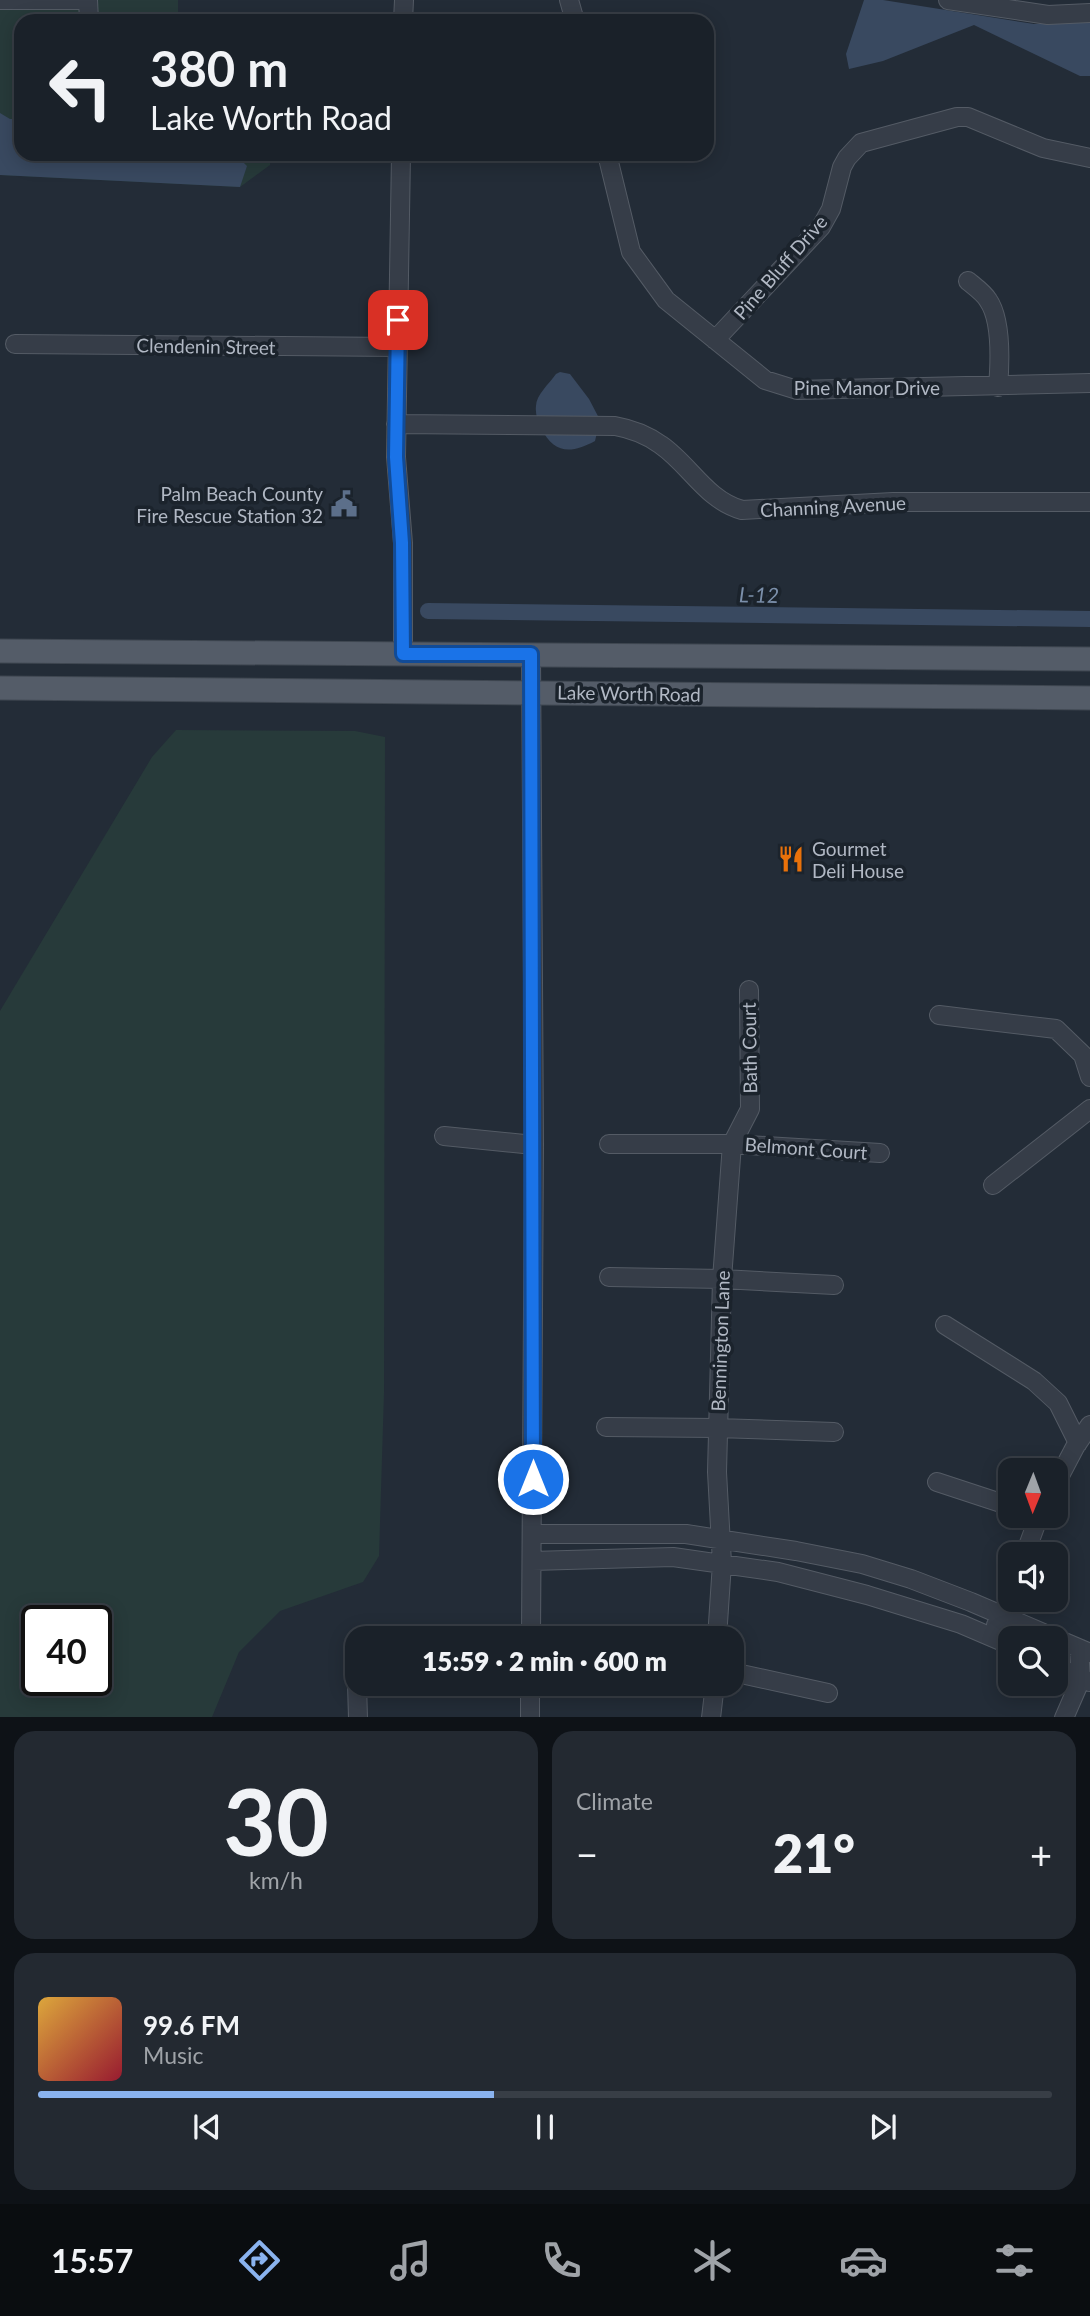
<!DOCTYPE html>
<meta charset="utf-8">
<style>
body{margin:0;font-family:Lato,sans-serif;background:#232931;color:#f1f3f6;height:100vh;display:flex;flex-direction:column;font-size:26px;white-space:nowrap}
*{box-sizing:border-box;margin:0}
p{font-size:23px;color:#9fa3a8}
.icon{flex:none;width:38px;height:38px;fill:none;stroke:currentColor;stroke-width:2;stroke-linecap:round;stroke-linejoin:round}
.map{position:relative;height:1717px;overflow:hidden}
.panel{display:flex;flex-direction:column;gap:14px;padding:14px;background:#0e1217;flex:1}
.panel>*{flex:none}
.hud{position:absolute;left:14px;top:14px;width:700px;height:147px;border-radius:21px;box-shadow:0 4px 18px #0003,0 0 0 2px #383e46;background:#1a2129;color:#f1f3f6;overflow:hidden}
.needle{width:46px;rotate:181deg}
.controls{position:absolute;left:998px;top:1458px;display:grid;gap:14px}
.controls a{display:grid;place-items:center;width:70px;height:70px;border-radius:14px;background:#1a2129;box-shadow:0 4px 18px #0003,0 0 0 2px #383e46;font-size:35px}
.speed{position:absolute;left:21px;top:1605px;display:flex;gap:14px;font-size:35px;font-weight:700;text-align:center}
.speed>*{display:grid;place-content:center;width:91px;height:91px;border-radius:50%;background:#1a2129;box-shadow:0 4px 18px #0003,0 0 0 2px #383e46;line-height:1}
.speed .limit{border:4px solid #111;border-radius:10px;background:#fff;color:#111}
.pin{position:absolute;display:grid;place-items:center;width:60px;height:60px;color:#fff;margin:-30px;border-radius:14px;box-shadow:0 4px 10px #0006}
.me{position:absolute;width:77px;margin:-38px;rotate:0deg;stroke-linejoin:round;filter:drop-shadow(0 0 5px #0008)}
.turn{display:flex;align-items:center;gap:24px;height:147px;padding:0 21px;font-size:32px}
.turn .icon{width:91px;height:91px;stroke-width:2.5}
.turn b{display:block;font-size:49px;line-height:60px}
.big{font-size:52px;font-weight:800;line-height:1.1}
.panel .tile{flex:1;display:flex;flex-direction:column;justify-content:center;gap:10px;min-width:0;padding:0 24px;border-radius:21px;background:#232931}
.panel .dial{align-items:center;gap:0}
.dial b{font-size:91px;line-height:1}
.song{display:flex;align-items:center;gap:21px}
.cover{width:84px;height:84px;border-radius:10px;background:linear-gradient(135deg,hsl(40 70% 55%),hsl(350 70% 35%))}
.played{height:7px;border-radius:4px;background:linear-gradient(90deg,#8ab3ef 45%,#383e46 45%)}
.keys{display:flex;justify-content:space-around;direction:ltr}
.heat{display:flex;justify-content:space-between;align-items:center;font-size:38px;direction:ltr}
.panel .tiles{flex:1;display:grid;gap:14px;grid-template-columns:1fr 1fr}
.tile:last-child{grid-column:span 2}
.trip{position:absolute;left:345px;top:1626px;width:399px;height:70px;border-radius:21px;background:#1a2129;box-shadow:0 4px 18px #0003,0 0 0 2px #383e46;font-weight:800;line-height:70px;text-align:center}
.dock{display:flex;height:112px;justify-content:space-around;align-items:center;background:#0a0d10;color:#9fa3a8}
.dock .icon{width:49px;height:49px}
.dock .active{color:#8ab3ef}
.dock b{font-size:32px;color:#f1f3f6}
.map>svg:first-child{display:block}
</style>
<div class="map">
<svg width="1090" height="1718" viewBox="0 0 1090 1718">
<rect width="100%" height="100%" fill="#232c37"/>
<path fill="#273a3a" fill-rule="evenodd" d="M 0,0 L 178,0 L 178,21 L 21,21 L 21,154 L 270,154 L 270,165 L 240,187 L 0,175 Z
M 176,730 L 355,731 L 385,737 L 384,1393 L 379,1556 L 363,1582 L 280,1611 L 239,1652 L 212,1717 L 0,1717 L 0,1011 L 152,757 ZM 37,1620 L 96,1620 L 96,1680 L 37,1680 Z"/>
<path fill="#394960" d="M 864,0 L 883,0 L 1034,24 L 1090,22 L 1090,76 L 1080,76 L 974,25 L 883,61 L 849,69 L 846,54 Z
M 0,113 L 10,119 L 21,119 L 21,154 L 235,154 L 247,166 L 240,187 L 0,175 Z
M 560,372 L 570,374 L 589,399 L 600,420 L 595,441 C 571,454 554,454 541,428 C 538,421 535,414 536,406 C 536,395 549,384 556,374 Z"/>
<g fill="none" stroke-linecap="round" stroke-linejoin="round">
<path stroke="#394960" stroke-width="16" d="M 428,611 L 1090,619"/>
<g stroke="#545b65" stroke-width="20">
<path id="minor" d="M 0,0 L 88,0
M 88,0 L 89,21
M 569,0 L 575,21
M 948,0 L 1048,15 L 1090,13
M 403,21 L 404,0
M 401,154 L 396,457 L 403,543 L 403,654
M 607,154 L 631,252 L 666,300 L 765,380 L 797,390 L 1090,383
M 968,281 C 974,286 984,293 988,300 C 1002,320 1000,363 998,387
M 715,340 L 821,227 L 831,209 L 842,167 L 847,158 L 861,143 L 957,117 L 968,117 L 1043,148 L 1090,158
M 15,344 L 398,347
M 396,424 L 615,426 C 632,429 646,434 661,445 C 690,465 706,500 742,510 L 893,502 L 1090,502
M 939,1015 L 1056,1029 L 1083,1055 L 1090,1077
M 444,1136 L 534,1145
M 609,1144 L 732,1144 L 880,1153
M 993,1185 L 1090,1109
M 609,1277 L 722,1279 L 834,1285
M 945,1325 L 1034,1381 L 1058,1403 L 1078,1443
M 606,1427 L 717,1428 L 834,1432
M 937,1482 L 1010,1506
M 1055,1485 L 1075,1447 L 1090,1425
M 533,1534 L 686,1534 L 796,1551 L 862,1564 L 911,1579 L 971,1602 L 1090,1653
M 1025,1554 L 1039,1516
M 532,1561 L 673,1557 L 778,1572 L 867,1595 L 961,1624 L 1010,1645
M 996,1625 L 1003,1615 L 1010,1597
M 531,1638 L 534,1145 L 531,654
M 717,1638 L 722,1563 L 717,1472 L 722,1279 L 732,1144 L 750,1109 L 749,990
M 357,1663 L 357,1681
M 1055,1666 L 1090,1682
M 732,1672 L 828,1693
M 357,1684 L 358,1718
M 530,1718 L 530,1684
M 711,1718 L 715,1684
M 1064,1718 L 1081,1679 L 1079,1649"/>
</g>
<g stroke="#3f4751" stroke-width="25">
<path id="major" d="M 0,651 L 1090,659
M 0,688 L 1090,698"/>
</g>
<use href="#minor" stroke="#363d48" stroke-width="18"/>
<use href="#major" stroke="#545c68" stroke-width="23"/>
</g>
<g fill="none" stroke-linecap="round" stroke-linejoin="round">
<g stroke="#114b97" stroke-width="18">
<path id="route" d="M 398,320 L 396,457 L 402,543 L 403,654 L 531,654 L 533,1479"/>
</g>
<use href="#route" stroke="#1a73e8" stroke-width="12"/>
</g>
<defs>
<g id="civic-bare" transform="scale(2.1)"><path d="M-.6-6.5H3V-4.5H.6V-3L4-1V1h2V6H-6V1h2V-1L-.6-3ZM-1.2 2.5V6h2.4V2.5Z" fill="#5c6f8a" stroke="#1b232c" stroke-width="2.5" paint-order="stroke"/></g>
<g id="restaurant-bare" transform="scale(2.1)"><path d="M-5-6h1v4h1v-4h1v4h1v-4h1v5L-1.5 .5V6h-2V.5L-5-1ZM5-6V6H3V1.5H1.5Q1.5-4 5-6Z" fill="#e8710a" stroke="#1b232c" stroke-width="2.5" paint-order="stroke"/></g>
</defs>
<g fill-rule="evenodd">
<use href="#civic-bare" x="344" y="504"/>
<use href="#restaurant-bare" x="791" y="859"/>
</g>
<g text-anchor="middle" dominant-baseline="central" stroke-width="7" stroke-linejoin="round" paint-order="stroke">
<g font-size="19" fill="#b1b8c4" stroke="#1b232c">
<text transform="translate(780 267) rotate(-49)">Pine Bluff Drive</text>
<text transform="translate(206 346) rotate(1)">Clendenin Street</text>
<text x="867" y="387">Pine Manor Drive</text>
<text transform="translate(833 506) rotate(-3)">Channing Avenue</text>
<text transform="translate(629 693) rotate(1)">Lake Worth Road</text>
<text transform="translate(749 1048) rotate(-91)">Bath Court</text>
<text transform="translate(806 1148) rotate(4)">Belmont Court</text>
<text transform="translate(720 1341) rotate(-88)">Bennington Lane</text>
</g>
<g font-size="19" fill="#b1b8c4" stroke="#1b232c" text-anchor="end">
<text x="323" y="493">Palm Beach County<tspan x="323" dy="22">Fire Rescue Station 32</tspan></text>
<text x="812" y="848" text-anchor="start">Gourmet<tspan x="812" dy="22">Deli House</tspan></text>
</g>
<g font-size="21" font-style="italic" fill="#7b8faa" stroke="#1b232c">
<text transform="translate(759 594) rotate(1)">L-12</text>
</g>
</g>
</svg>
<div class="controls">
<a><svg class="needle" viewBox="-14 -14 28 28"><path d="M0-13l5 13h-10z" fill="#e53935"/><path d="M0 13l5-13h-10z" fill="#9fa3a8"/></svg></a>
<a><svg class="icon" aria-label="sound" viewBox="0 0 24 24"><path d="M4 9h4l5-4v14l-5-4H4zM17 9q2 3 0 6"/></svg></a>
<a><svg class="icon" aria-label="search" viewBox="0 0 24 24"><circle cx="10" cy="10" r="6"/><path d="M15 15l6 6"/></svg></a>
</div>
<div class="speed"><div class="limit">40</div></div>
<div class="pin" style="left:398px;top:320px;background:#d93025"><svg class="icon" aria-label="arrive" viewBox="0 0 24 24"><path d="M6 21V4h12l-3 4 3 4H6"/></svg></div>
<svg class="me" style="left:533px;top:1479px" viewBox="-20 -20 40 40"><circle r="17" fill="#1a73e8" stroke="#fff" stroke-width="3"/><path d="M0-11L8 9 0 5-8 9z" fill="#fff"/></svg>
<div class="trip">15:59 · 2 min · 600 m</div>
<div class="hud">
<div class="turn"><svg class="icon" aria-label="left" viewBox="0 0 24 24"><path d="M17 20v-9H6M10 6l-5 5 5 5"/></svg><div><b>380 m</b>Lake Worth Road</div></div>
</div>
</div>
<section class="panel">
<div class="tiles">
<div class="tile dial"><b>30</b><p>km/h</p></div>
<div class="tile"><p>Climate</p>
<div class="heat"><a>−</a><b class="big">21°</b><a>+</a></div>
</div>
<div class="tile">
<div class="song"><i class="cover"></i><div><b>99.6 FM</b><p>Music</p></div></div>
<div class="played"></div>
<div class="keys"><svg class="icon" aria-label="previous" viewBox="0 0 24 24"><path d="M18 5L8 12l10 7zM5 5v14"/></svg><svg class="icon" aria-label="pause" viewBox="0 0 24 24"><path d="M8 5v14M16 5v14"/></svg><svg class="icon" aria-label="next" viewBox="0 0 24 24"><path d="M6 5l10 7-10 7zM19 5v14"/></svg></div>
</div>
</div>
</section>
<nav class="dock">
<b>15:57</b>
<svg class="icon active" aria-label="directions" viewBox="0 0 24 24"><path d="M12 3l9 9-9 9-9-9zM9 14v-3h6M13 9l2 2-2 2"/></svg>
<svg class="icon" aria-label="music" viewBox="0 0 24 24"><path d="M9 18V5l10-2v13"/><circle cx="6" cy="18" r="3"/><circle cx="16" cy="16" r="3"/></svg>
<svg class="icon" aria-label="phone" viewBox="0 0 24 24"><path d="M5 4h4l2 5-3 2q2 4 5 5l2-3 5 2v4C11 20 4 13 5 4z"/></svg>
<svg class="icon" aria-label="climate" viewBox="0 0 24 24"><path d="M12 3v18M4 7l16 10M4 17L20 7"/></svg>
<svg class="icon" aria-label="car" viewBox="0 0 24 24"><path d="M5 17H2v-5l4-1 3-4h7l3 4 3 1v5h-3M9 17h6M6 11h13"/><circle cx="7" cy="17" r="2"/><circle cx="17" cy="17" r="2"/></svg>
<svg class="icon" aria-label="filters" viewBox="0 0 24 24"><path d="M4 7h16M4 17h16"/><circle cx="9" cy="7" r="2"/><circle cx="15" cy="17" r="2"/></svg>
</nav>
